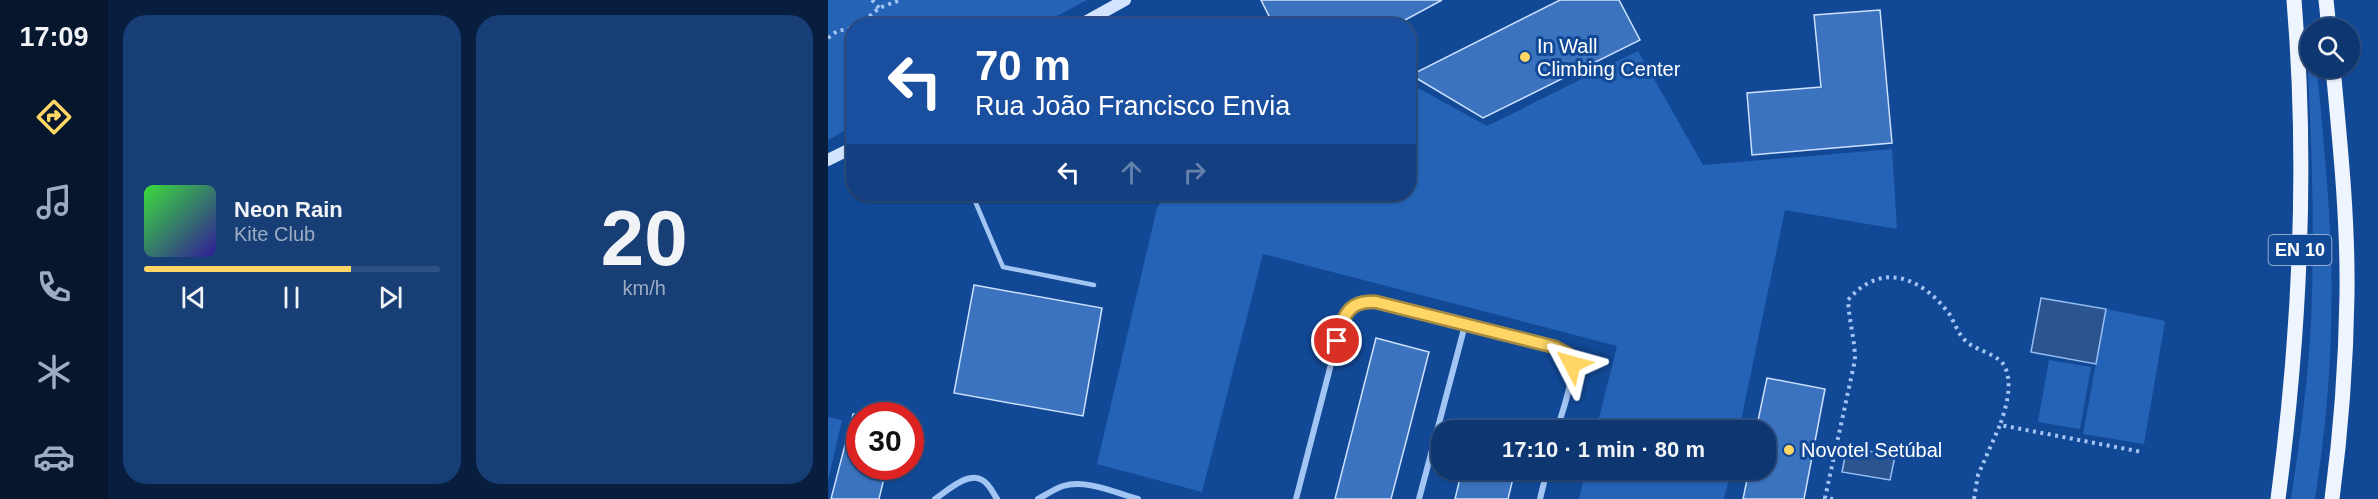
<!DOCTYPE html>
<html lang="pt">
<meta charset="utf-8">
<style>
body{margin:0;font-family:Helvetica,sans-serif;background:#173f76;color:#f1f3f6;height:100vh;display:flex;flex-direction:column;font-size:22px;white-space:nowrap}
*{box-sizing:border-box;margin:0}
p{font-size:20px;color:#9bacc3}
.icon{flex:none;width:33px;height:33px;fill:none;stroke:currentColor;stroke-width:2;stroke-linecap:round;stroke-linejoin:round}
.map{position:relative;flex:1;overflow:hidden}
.side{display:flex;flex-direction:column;gap:15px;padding:15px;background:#081e3e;width:720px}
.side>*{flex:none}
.banner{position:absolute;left:18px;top:18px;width:570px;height:183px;border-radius:24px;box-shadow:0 2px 4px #0004,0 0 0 2px #2e5184;background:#1a4fa0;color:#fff;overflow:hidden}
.tools{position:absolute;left:1472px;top:18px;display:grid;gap:12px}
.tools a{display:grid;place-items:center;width:60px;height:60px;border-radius:50%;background:#0e3771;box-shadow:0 2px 4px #0004,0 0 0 2px #2e5184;font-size:30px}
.speed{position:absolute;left:18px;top:402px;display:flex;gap:12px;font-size:30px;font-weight:700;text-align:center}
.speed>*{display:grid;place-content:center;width:78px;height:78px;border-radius:50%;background:#0e3771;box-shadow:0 2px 4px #0004,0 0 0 2px #2e5184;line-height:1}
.speed .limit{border:9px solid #d22;background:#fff;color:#111}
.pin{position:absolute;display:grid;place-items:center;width:51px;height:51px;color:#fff;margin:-26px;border:3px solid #fff;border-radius:50%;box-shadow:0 2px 6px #0007}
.me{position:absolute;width:66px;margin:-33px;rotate:309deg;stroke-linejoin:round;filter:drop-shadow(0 0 4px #0008)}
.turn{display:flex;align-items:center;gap:21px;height:126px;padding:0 30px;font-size:27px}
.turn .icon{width:78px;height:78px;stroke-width:2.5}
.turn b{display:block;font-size:42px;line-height:51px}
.lanes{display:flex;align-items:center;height:57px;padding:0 30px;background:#0003;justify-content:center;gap:30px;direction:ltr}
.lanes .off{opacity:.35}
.side .card{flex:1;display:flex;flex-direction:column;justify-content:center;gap:9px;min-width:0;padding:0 21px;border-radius:24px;background:#173f76}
.side .dial{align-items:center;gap:0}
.dial b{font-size:78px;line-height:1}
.song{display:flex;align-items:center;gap:18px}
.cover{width:72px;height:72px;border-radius:9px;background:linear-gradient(135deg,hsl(120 70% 55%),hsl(250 70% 35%))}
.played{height:6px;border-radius:3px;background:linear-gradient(90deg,#ffd665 70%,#2e5184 70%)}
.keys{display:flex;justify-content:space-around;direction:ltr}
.side .tiles{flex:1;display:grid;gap:15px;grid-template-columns:repeat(2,1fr)}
.trip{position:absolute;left:603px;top:420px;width:345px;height:60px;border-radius:24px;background:#0e3771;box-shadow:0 2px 4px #0004,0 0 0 2px #2e5184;font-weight:600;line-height:60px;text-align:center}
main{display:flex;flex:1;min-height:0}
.tab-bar{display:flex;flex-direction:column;width:108px;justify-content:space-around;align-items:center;background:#06162d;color:#9bacc3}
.tab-bar .icon{width:42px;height:42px}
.tab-bar .on{color:#ffd665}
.tab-bar b{font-size:27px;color:#f1f3f6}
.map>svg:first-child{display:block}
</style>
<main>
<nav class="tab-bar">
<b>17:09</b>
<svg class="icon on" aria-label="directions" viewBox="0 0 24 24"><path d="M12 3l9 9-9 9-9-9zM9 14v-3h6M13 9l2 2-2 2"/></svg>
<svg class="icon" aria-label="music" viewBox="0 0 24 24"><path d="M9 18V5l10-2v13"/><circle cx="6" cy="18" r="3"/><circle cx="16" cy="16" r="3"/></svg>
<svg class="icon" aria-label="phone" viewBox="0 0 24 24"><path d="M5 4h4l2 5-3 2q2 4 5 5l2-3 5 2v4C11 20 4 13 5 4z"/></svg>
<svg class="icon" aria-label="climate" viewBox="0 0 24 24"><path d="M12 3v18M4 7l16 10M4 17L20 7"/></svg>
<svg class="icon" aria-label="car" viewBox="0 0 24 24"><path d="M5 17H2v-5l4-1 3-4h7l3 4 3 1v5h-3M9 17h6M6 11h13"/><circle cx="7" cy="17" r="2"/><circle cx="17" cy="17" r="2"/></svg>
</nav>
<section class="side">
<div class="tiles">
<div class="card">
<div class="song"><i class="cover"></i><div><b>Neon Rain</b><p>Kite Club</p></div></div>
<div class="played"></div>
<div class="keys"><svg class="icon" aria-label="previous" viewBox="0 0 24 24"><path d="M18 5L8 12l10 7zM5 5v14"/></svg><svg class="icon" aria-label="pause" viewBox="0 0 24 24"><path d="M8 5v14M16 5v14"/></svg><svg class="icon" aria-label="next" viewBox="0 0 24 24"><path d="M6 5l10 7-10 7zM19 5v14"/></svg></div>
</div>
<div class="card dial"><b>20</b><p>km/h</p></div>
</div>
</section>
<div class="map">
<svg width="1550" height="499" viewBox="0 0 1550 499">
<rect width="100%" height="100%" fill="#124997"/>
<path fill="#2563b6" d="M 0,0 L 259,0 L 212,25 L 26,26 L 25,126 L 0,140 Z
M 810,51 L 875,165 L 1064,149 L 1069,229 L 957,210 L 911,430 L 768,430 L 789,346 L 435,254 L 374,492 L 269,464 L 329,208 L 337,194 L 580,194 L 581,83 L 659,126 Z
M 1489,70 C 1497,155 1506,241 1503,326 C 1502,384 1496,441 1487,499 L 1463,499 C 1472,440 1480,381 1483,322 C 1487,238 1484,155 1480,71 Z
M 1278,309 L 1337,321 L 1316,444 L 1255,434 Z
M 1221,360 L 1263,367 L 1252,429 L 1210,422 Z
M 0,417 L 14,420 L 0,481 Z
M 758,470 L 903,470 L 896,499 L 751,499 Z"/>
<path fill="#2c548e" stroke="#95c0f6" stroke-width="1.5" d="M 1213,298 L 1278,309 L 1268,364 L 1203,352 Z
M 1019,447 L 1067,456 L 1062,480 L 1014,472 Z"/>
<path fill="#3b73bf" stroke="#cbe1fd" stroke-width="1.5" d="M 433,0 L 614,0 L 566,26 L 446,26 Z
M 732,0 L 791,0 L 812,40 L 655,118 L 583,75 Z
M 1052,10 L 1064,143 L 924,155 L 919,93 L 993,87 L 986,15 Z
M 146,285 L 274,308 L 255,416 L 126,393 Z
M 548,338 L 601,352 L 579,438 L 563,499 L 507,499 Z
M 939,378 L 997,389 L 976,499 L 915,499 L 921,470 L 938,470 L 938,430 L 928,430 Z
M 25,414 L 32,415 L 32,466 L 59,466 L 51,499 L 3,499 Z
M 634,470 L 687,470 L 680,499 L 627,499 Z"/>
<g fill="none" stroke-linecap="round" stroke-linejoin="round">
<path stroke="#a3c5f3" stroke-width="4" stroke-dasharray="3 4.5" stroke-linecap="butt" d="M 44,0 L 51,8
M 30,26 L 51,8 L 72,0
M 0,38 L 9,31 L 26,28
M 1005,499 L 997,498 L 1027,360 C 1027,340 1021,321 1020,300 C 1054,260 1095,278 1122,315 C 1127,324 1131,336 1139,342 C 1149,351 1171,354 1177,367 C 1185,384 1178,408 1172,425
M 1146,499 L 1150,475 L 1172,425 L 1314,452"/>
<path stroke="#a3c5f3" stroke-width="4.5" d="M 144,194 L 175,267 L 266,285"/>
<path stroke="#a3c5f3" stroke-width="6" d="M 107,499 C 118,492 140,471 154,480 C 161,483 165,493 169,499
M 210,499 C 218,495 226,489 235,486 C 258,479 288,493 310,499
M 468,499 L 515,318 C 522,305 534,301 548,302 L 727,347 C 733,350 739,352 742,359 C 749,373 733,415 729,430
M 591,499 L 637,325
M 712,499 L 719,470"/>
<path stroke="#d2e4fd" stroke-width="12" d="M 250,26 L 297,0
M 0,160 L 26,147"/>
<path stroke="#eff5ff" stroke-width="15" d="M 1498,0 L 1501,28
M 1450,499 C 1472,333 1480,167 1466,0
M 1504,499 C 1513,431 1518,363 1519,295 C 1520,219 1512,143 1505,68"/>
</g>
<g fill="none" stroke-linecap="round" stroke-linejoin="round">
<g stroke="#a68b42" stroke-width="15">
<path id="route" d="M 509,341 C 515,317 519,300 548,302 L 727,347 L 740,354 L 744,364"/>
</g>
<use href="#route" stroke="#ffd665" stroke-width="10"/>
</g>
<g fill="#ffd665" stroke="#124997" stroke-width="2">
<circle cx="697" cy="57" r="6"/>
<circle cx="961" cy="450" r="6"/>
</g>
<g text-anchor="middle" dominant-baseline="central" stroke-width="6" stroke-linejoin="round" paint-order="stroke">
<rect fill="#124997" stroke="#b8c8e0" stroke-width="1.5" x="1440.5" y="235" width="63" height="30" rx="4.5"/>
<g font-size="18" font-weight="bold" fill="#fff">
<text x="1472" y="250">EN 10</text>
</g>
<g font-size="20" fill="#fff" stroke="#124997" text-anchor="start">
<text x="709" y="46">In Wall<tspan x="709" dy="23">Climbing Center</tspan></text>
<text x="973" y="450">Novotel Setúbal</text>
</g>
</g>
</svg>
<div class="tools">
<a><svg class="icon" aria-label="search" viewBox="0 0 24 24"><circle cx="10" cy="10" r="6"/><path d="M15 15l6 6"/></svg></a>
</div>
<div class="speed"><div class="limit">30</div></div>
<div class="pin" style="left:509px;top:341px;background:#d93025"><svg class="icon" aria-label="arrive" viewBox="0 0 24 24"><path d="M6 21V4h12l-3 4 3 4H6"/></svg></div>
<svg class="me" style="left:744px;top:364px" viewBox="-20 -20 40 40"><path d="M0-17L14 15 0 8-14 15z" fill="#ffd665" stroke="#fff" stroke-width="4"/></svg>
<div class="trip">17:10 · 1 min · 80 m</div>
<div class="banner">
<div class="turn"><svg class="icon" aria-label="left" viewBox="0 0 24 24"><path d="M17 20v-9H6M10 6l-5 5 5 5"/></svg><div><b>70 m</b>Rua João Francisco Envia</div></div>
<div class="lanes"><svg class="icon" aria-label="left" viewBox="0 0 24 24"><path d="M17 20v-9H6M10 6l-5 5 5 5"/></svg><svg class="icon off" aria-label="ahead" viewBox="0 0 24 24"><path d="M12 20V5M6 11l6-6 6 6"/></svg><svg class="icon off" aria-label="right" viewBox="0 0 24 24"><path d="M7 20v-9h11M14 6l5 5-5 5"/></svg></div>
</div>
</div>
</main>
